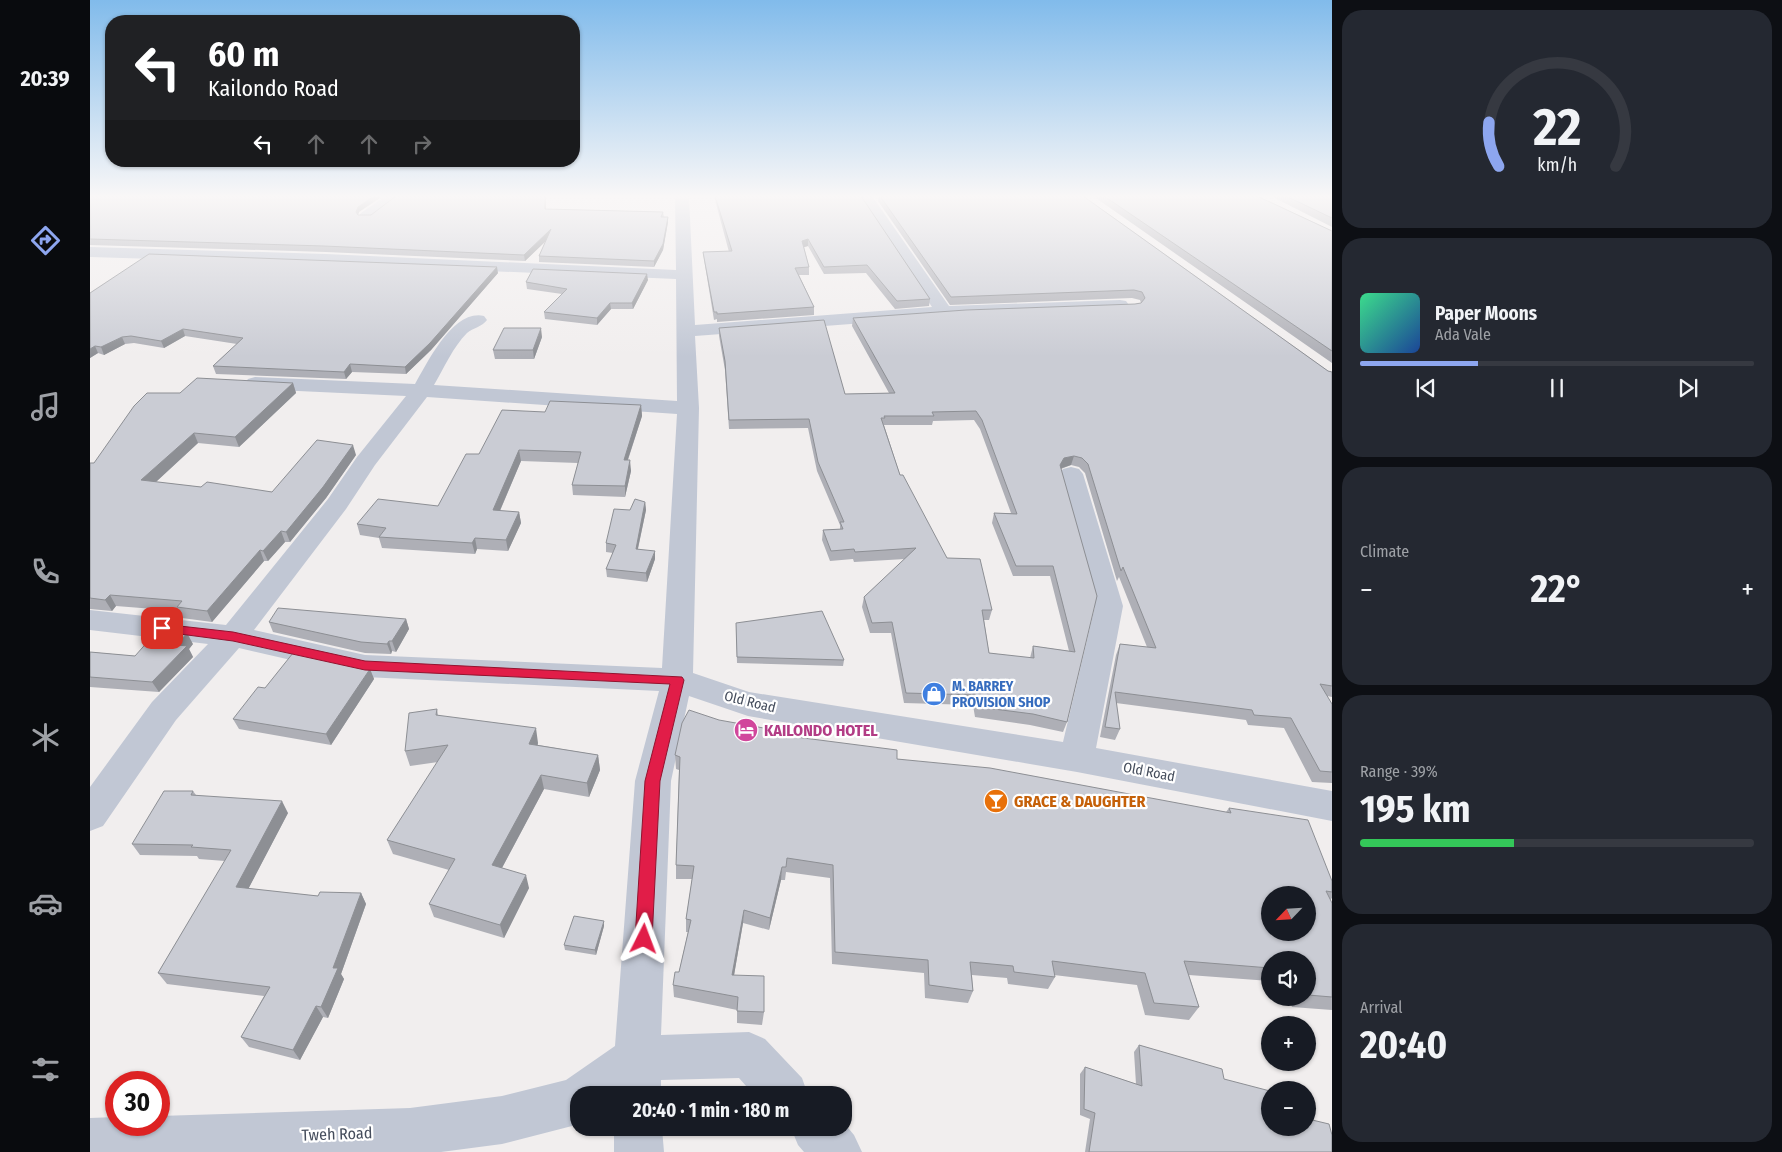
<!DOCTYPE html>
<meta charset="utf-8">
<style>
body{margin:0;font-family:"Fira Sans Condensed",sans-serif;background:#242831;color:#f1f3f6;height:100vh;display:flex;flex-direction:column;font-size:19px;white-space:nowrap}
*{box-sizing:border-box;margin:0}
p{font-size:16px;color:#9ea1a6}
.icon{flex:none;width:28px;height:28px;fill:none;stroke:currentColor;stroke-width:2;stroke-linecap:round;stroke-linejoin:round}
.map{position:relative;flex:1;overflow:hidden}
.drawer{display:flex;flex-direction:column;gap:10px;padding:10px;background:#0d0f14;width:450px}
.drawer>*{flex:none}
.top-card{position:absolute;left:15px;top:15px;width:475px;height:152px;border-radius:20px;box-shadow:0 1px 4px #0004;background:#202124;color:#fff;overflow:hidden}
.needle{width:32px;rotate:245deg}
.fabs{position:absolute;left:1171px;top:886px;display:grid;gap:10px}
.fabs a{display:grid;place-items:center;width:55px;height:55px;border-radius:50%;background:#171b24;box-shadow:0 1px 4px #0004;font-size:25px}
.speed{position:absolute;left:15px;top:1071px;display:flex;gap:10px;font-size:25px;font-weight:700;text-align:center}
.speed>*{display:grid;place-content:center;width:65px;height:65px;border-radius:50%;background:#171b24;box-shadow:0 1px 4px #0004;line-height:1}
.speed .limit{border:8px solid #d22;background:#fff;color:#111}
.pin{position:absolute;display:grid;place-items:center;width:42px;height:42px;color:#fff;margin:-21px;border-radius:10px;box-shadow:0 2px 8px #0006}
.me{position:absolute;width:55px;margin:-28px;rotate:3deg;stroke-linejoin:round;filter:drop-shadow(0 0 4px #0008)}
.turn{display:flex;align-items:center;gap:18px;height:105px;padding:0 20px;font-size:22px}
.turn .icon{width:65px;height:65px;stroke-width:2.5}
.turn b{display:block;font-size:35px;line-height:42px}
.lanes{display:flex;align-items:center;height:48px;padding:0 20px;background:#0003;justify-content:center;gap:25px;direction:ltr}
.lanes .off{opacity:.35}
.big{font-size:38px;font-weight:700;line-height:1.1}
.drawer .tile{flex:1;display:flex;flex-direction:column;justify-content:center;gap:8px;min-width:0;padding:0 18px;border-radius:20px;background:#242831}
.drawer .dial{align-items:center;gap:0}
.dial svg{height:130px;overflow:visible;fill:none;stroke:#363941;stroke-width:7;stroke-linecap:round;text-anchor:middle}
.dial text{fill:#f1f3f6;stroke:none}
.song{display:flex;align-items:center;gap:15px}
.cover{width:60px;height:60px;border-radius:8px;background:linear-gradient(135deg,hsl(150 70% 55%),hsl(220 70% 35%))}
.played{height:5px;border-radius:2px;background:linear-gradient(90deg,#8da6ef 30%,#363941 30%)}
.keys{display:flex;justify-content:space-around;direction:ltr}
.heat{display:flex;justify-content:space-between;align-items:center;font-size:28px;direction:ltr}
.charge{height:8px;border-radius:4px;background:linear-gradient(90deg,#34c759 39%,#363941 0)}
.trip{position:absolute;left:480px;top:1086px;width:282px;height:50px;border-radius:20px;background:#171b24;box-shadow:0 1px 4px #0004;font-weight:700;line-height:50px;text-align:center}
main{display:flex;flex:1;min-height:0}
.tab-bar{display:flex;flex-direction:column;width:90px;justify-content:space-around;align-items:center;background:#090b0e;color:#9ea1a6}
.tab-bar .icon{width:35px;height:35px}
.tab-bar .active{color:#8da6ef}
.tab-bar b{font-size:22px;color:#f1f3f6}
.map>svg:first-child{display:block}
</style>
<main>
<nav class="tab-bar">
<b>20:39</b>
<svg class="icon active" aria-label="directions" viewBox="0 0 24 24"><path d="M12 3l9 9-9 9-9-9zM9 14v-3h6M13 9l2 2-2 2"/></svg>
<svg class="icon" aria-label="music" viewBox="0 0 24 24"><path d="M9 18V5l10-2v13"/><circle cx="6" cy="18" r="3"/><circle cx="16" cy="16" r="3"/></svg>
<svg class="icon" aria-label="phone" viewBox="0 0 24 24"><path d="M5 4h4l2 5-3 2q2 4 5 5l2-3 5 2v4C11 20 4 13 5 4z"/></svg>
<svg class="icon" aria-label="climate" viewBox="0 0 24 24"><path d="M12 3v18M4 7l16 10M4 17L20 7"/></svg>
<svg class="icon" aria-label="car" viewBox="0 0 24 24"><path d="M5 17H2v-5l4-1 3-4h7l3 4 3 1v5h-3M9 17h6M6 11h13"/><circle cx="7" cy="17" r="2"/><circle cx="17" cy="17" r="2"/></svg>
<svg class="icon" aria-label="filters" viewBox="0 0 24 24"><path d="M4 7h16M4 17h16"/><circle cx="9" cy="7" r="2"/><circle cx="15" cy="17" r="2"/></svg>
</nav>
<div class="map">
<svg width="1242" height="1152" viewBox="0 0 1242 1152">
<rect width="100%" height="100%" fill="#f1eeee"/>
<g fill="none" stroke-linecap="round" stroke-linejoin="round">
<path fill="#c1c7d4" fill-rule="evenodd" d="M 296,196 L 311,196 L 281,219 L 271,219 L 269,216 L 271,213 Z
M 585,196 L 599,196 L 605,325 L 842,307 L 768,196 L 782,196 L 859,306 L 1030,300 L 1036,301 L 1039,305 L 1036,309 L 1030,310 L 866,316 L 605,336 L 609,408 L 603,673 L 659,692 L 973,742 L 1005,606 L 969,474 L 973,469 L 981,467 L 989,469 L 993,474 L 1033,606 L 1006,748 L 1242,791 L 1242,821 L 987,772 L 658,716 L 599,696 L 581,781 L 571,1035 L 659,1032 L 675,1039 L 712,1078 L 718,1095 L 664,1095 L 649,1078 L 571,1080 L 571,1095 L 489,1095 L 489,1123 L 482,1126 L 412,1144 L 351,1152 L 0,1152 L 0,1118 L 26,1117 L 26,1125 L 69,1125 L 69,1116 L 320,1108 L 412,1096 L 476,1080 L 525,1046 L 545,781 L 569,691 L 275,677 L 149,648 L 86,720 L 13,826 L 0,831 L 0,787 L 62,702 L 118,644 L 0,630 L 0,610 L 136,625 L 238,499 L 267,457 L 316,396 L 165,389 L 158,387 L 155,383 L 158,379 L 165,377 L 325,384 C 338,362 363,309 394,316 L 397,320 C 392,327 383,328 377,333 C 363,347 354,368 344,385 L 587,401 L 586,279 L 236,264 L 0,257 L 0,247 L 236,254 L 586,270 ZM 337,397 L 587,414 L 572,668 L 275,655 L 164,630 L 256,509 L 285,465 Z
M 754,1123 L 764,1135 L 772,1152 L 714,1152 L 708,1145 L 701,1128 L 754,1128 Z
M 524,1128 L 572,1128 L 574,1152 L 524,1152 Z"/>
</g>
<path fill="#aeafb6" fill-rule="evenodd" d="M 0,196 L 269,212 L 268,215 L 281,215 L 456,196 L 456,209 L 573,212 L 574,217 L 578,222 L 573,250 L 564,267 L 449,262 L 449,256 L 456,241 L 435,261 L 236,252 L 0,245 Z
M 624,196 L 771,196 L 840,299 L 839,306 L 805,309 L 776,273 L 734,274 L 718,246 L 714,247 L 719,267 L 719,275 L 709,275 L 724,307 L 724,315 L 627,322 L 627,319 L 624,320 L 614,259 L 613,252 L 639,252 Z
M 789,196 L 993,196 L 1238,371 L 1242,372 L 1242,697 L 1237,696 L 1242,704 L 1242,783 L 1222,782 L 1194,728 L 1158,725 L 1156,720 L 1026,703 L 1030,729 L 1025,740 L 1010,737 L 1026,655 L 1030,644 L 1057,647 L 1029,577 L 1027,581 L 995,473 L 989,467 L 981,465 L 971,469 L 1007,596 L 977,722 L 973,732 L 940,725 L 885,717 L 883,705 L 814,703 L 801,633 L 780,633 L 772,607 L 774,597 L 815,559 L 764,562 L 763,559 L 740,561 L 732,540 L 733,530 L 750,529 L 750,525 L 727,471 L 718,428 L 639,429 L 635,370 L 629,336 L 629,328 L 755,394 L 799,393 L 762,326 L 763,318 L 1045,304 L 1051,303 L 1050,300 L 1042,298 L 860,305 L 788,201 ZM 884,420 L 890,429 L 921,513 L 904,513 L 902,523 L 923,576 L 960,576 L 979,651 L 943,646 L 940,658 L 899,653 L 894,620 L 899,620 L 902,610 L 857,558 L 810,475 L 794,425 L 842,425 L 843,421 Z
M 1003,196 L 1167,196 L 1242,231 L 1242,363 Z
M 1181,196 L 1242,196 L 1242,227 Z
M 408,273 L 341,350 L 316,374 L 262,372 L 256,379 L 126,374 L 123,366 L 147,344 L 95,336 L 74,348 L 44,343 L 35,344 L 14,355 L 8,353 L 0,358 L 0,293 Z
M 558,280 L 543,309 L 521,309 L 507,325 L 455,319 L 454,312 L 472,294 L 437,289 L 436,282 Z
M 452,337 L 444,359 L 405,359 L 403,350 Z
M 203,383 L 206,393 L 149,447 L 108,443 L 66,482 L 111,487 L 182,492 L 266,455 L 236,498 L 200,542 L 195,542 L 178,561 L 174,561 L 122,622 L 92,618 L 89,611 L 26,606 L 22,611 L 0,609 L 0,463 L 4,463 L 90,393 Z
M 551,405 L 552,416 L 538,460 L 541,471 L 535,497 L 483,495 L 482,485 L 488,463 L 431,461 L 410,511 L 429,512 L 431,523 L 418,551 L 387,549 L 385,554 L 292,548 L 289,538 L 270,535 L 267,524 L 348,506 L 389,454 L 455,412 Z
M 555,502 L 556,510 L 548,549 L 565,559 L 557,582 L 517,577 L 516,569 L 523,553 L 516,552 L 516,543 L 540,510 Z
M 316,619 L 319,629 L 306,652 L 302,651 L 301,654 L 275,653 L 183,632 L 179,622 Z
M 646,623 L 754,660 L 753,666 L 647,663 Z
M 103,644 L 99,649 L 103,657 L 69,692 L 0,687 L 0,652 L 45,656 Z
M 280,669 L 284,679 L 241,745 L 149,729 L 143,719 L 175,688 Z
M 347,709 L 348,715 L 448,743 L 448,745 L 508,755 L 510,770 L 499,797 L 454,789 L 412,868 L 439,888 L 414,938 L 344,917 L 339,904 L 359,870 L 303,854 L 297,840 L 348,762 L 320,766 L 315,751 Z
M 707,737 L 807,759 L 1136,812 L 1139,808 L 1242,881 L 1242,898 L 1240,900 L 1242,903 L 1242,1010 L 1202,1007 L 1198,998 L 1218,998 L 1218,960 L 1180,960 L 1180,981 L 1099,975 L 1109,1007 L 1099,1020 L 1055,1015 L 1047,985 L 964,975 L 965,977 L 958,989 L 918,984 L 917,978 L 882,975 L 883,991 L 878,1003 L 835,998 L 834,973 L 742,964 L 740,878 L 696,872 L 695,880 L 691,880 L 679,930 L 653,923 L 644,975 L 674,1012 L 672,1025 L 647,1023 L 647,1010 L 584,997 L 583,985 L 589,972 L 598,932 L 596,932 L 596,919 L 602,879 L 586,879 L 586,865 L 589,770 L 586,769 L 585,755 Z
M 103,791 L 106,795 L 198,813 L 158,889 L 228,896 L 271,893 L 276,904 L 251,974 L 254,979 L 238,1018 L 233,1017 L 210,1060 L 159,1047 L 151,1037 L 174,996 L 77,984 L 68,973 L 135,861 L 109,859 L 107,856 L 50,855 L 42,844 Z
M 514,926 L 506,955 L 475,950 L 474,945 Z
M 1049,1045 L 1134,1079 L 1180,1128 L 1242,1152 L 995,1152 L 1000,1119 L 990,1115 L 990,1074 L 995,1067 L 1046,1084 L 1044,1052 Z"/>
<path fill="#8d8f94" d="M 284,196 L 293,196 L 269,212 L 267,217 L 266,212 L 268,207 Z
M 578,217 L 578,222 L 573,250 L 564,267 L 564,261 Z
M 461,229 L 462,235 L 435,261 L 434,255 Z
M 718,239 L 718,246 L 711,248 L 712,241 Z
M 407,267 L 408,273 L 341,350 L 316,374 L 315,367 Z
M 557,274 L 558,280 L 543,309 L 542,303 Z
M 520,303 L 521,309 L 507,325 L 507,318 Z
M 451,328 L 452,337 L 444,359 L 443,350 Z
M 93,329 L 95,336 L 74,348 L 71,341 Z
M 32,337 L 35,344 L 14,355 L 11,347 Z
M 5,346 L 8,353 L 0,358 L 0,349 Z
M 260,364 L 262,372 L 256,379 L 254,372 Z
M 203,383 L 206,393 L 149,447 L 145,437 Z
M 551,405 L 552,416 L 534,471 L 534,460 Z
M 104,433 L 108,443 L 56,491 L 51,480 Z
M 263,445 L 266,455 L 236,498 L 200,542 L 196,532 Z
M 429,450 L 431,461 L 405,522 L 403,510 Z
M 984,456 L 981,465 L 972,468 L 967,474 L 970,465 L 974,458 Z
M 540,460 L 541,471 L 535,497 L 535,486 Z
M 555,502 L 556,510 L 546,557 L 546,549 Z
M 429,512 L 431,523 L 418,551 L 416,540 Z
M 191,531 L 195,542 L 178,561 L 173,551 Z
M 385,538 L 387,549 L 385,554 L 382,543 Z
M 170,550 L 174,561 L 122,622 L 117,611 Z
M 565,551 L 565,559 L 557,582 L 556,573 Z
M 20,595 L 26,606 L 22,611 L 15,600 Z
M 316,619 L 319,629 L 306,652 L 302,641 Z
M 97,633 L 103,644 L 99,649 L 103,657 L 69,692 L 62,682 L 87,645 Z
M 299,641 L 302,651 L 301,654 L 297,644 Z
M 280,669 L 284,679 L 241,745 L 236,734 Z
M 446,728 L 448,743 L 442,758 L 439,744 Z
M 508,755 L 510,770 L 499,797 L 497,783 Z
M 451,775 L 454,789 L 406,879 L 402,865 Z
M 192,801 L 198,813 L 153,899 L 146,887 Z
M 692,867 L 691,880 L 679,930 L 680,918 Z
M 436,875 L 439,888 L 414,938 L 410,925 Z
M 271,893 L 276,904 L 251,974 L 254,979 L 238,1018 L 231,1007 L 243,968 Z
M 654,910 L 653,923 L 642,987 L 642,975 Z
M 514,921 L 514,926 L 506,955 L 505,950 Z
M 226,1006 L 233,1017 L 210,1060 L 203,1050 Z"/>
<path fill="#caccd4" stroke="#8d8f94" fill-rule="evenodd" d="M 0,196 L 284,196 L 268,207 L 266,212 L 268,215 L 281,215 L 306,196 L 455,196 L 455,209 L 573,212 L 571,217 L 578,217 L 573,244 L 564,261 L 449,256 L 461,229 L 434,255 L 234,246 L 0,239 Z
M 625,196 L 771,196 L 840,299 L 807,301 L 777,265 L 734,267 L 718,239 L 712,241 L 719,267 L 705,268 L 724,307 L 627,314 L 627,312 L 624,312 L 613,252 L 642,251 Z
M 790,196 L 993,196 L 1238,371 L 1242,372 L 1242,686 L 1230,684 L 1242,704 L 1242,772 L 1230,771 L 1201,718 L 1164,715 L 1162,710 L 1025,692 L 1030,729 L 1015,727 L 1030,644 L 1066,648 L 1033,567 L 1031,571 L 998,464 L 992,458 L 984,456 L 974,458 L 970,465 L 1007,596 L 977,722 L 943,714 L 888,707 L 886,695 L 816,693 L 802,622 L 782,623 L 774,597 L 826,548 L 765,552 L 764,549 L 741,551 L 733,530 L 753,529 L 750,522 L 754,522 L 728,462 L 719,419 L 639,420 L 635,361 L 629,328 L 734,320 L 755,394 L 805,393 L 763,318 L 876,310 L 1045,304 L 1051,303 L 1055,298 L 1052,292 L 1044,290 L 861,297 ZM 886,411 L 892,420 L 927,514 L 904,513 L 926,566 L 963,566 L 985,652 L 943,646 L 944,658 L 899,653 L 892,610 L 902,610 L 890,559 L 857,558 L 813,475 L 810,475 L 791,418 L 795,418 L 794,416 L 844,416 L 842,412 Z
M 1014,196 L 1167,196 L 1242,231 L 1242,351 Z
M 1196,196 L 1242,196 L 1242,218 Z
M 59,254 L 407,267 L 340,343 L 315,367 L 260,364 L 254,372 L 123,366 L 153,338 L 93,329 L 71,341 L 41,336 L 32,337 L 11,347 L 5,346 L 0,349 L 0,293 Z
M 443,269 L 557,274 L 542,303 L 520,303 L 507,318 L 454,312 L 477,289 L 436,282 Z
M 414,328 L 451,328 L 443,350 L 403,350 Z
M 107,378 L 203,383 L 145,437 L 104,433 L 51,480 L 111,487 L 117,482 L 182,492 L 227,440 L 263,445 L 233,487 L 196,532 L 191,531 L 173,551 L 170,550 L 117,611 L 87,607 L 92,601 L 20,595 L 15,600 L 0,598 L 0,463 L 4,463 L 44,406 L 57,393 L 90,393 Z
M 460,401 L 551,405 L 534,460 L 540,460 L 535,486 L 482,485 L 491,452 L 429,450 L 403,510 L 429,512 L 416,540 L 385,538 L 382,543 L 289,537 L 296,528 L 267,524 L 288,499 L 348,506 L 376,454 L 389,454 L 412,410 L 455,412 Z
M 545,499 L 555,502 L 546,549 L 565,551 L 556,573 L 516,569 L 526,545 L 516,543 L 524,509 L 540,510 Z
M 188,608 L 316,619 L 302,641 L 299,641 L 297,644 L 271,642 L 179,622 Z
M 732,611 L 754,660 L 647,657 L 646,623 Z
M 68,630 L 97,633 L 87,645 L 97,646 L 62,682 L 0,677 L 0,652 L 45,656 Z
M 203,653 L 280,669 L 236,734 L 143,719 L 168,687 L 175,688 Z
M 347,709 L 346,715 L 446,728 L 439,744 L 508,755 L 497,783 L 451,775 L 402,865 L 436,875 L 410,925 L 339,904 L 365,859 L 297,840 L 358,745 L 315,751 L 319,713 Z
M 599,710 L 629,720 L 707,734 L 706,737 L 807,750 L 807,759 L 900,768 L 1141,813 L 1139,808 L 1218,820 L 1242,881 L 1242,892 L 1236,891 L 1242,903 L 1242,997 L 1218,995 L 1218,960 L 1180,960 L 1180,968 L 1094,961 L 1109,1007 L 1064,1003 L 1055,973 L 962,961 L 965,977 L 924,972 L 923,966 L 880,962 L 883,991 L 839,985 L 838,960 L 745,952 L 743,865 L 697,858 L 696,867 L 692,867 L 680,918 L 654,910 L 642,975 L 674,976 L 674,1012 L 647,1011 L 648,997 L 583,985 L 585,972 L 589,972 L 601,920 L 596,919 L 604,866 L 586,865 L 590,757 L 585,755 L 592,723 ZM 1180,895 L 1218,895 L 1218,932 L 1180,932 Z
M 74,791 L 103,791 L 101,795 L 192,801 L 146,887 L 228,896 L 230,892 L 271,893 L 243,968 L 248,968 L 231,1007 L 226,1006 L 203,1050 L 151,1037 L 180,987 L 68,973 L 141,850 L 101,847 L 103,845 L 42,844 Z
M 484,916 L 514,921 L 505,950 L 474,945 Z
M 1049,1045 L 1132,1069 L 1134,1079 L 1180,1091 L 1180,1128 L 1218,1128 L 1218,1119 L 1239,1124 L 1242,1135 L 1242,1152 L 999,1152 L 1005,1113 L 994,1109 L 995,1067 L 1052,1086 Z"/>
<linearGradient id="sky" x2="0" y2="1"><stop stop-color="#81bbeb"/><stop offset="0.55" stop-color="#f9f7f7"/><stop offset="1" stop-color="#f9f7f7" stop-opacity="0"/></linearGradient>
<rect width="1242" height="357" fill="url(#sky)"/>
<path fill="#e11d48" stroke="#92132f" d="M 72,624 L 143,632 L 275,661 L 592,677 L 594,680 L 570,781 L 562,939 L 560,945 L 554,947 L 548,945 L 545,939 L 555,781 L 580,684 L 275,670 L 143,641 L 67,631 L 65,628 Z"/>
<defs>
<g id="shop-disc" transform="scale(1.25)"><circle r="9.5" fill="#3f7fe0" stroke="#fff"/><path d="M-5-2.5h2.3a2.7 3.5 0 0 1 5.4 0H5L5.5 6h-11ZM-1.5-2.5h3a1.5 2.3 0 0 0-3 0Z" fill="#fff"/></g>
<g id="hotel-disc" transform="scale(1.25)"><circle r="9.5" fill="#d1479c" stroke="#fff"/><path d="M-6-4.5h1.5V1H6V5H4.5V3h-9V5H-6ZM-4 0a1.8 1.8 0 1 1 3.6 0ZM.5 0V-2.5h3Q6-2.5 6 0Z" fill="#fff"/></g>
<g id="bar-disc" transform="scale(1.25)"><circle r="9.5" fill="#e8710a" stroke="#fff"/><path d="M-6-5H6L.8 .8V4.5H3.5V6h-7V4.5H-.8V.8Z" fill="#fff"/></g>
</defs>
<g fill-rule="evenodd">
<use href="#shop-disc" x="844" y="694"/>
<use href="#hotel-disc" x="656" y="730"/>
<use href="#bar-disc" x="906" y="801"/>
</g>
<g text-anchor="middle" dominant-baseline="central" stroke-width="4.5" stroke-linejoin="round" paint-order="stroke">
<g font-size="14" font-weight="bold" fill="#366cbe" stroke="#fff" text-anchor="start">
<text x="862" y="686">M. BARREY<tspan x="862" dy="16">PROVISION SHOP</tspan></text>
</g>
<g font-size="14" fill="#454d5c" stroke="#fff">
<text transform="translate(660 702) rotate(14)">Old Road</text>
<text transform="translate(1059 772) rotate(11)">Old Road</text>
</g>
<g font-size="16" font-weight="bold" fill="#b23c85" stroke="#fff" text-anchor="start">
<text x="674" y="730">KAILONDO HOTEL</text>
</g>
<g font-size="16" font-weight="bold" fill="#c56008" stroke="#fff" text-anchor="start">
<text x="924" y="801">GRACE &amp; DAUGHTER</text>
</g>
<g font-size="16" fill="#454d5c" stroke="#fff">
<text transform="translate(247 1134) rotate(-2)">Tweh Road</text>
</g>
</g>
</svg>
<div class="fabs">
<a><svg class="needle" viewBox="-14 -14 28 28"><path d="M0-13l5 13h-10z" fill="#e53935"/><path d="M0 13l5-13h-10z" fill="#9ea1a6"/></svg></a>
<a><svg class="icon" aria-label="sound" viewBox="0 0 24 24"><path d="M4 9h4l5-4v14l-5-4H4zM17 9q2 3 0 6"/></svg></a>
<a>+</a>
<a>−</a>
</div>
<div class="speed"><div class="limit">30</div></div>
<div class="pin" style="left:72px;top:628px;background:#d93025"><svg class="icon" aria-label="arrive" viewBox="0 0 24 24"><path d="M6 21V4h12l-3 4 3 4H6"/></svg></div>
<svg class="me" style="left:554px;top:939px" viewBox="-20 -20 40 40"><path d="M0-17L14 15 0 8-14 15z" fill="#e11d48" stroke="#fff" stroke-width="4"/></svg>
<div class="trip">20:40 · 1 min · 180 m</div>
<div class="top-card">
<div class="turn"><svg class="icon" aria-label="left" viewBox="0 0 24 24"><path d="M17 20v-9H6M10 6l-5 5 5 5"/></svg><div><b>60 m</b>Kailondo Road</div></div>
<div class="lanes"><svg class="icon" aria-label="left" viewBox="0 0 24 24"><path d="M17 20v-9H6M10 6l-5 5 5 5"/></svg><svg class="icon off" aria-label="ahead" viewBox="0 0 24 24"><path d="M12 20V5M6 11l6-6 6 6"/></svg><svg class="icon off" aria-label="ahead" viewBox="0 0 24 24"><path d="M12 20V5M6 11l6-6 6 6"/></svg><svg class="icon off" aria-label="right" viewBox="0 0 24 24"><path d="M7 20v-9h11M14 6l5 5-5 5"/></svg></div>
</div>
</div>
<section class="drawer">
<div class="tile dial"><svg viewBox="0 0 100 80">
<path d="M14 69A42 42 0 1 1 86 69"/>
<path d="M14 69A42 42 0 0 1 8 42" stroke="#8da6ef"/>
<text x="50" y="56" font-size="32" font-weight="700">22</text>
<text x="50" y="72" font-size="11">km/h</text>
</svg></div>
<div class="tile">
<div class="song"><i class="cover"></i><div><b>Paper Moons</b><p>Ada Vale</p></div></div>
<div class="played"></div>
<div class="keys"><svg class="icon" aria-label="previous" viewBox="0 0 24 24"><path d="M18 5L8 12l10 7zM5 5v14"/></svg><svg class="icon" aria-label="pause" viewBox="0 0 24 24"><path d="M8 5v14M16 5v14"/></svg><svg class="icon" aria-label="next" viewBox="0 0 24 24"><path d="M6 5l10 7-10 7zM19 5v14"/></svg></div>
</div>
<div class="tile"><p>Climate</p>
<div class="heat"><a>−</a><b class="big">22°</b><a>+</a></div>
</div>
<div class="tile"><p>Range · 39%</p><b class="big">195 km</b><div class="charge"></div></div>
<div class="tile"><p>Arrival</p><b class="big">20:40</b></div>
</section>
</main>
